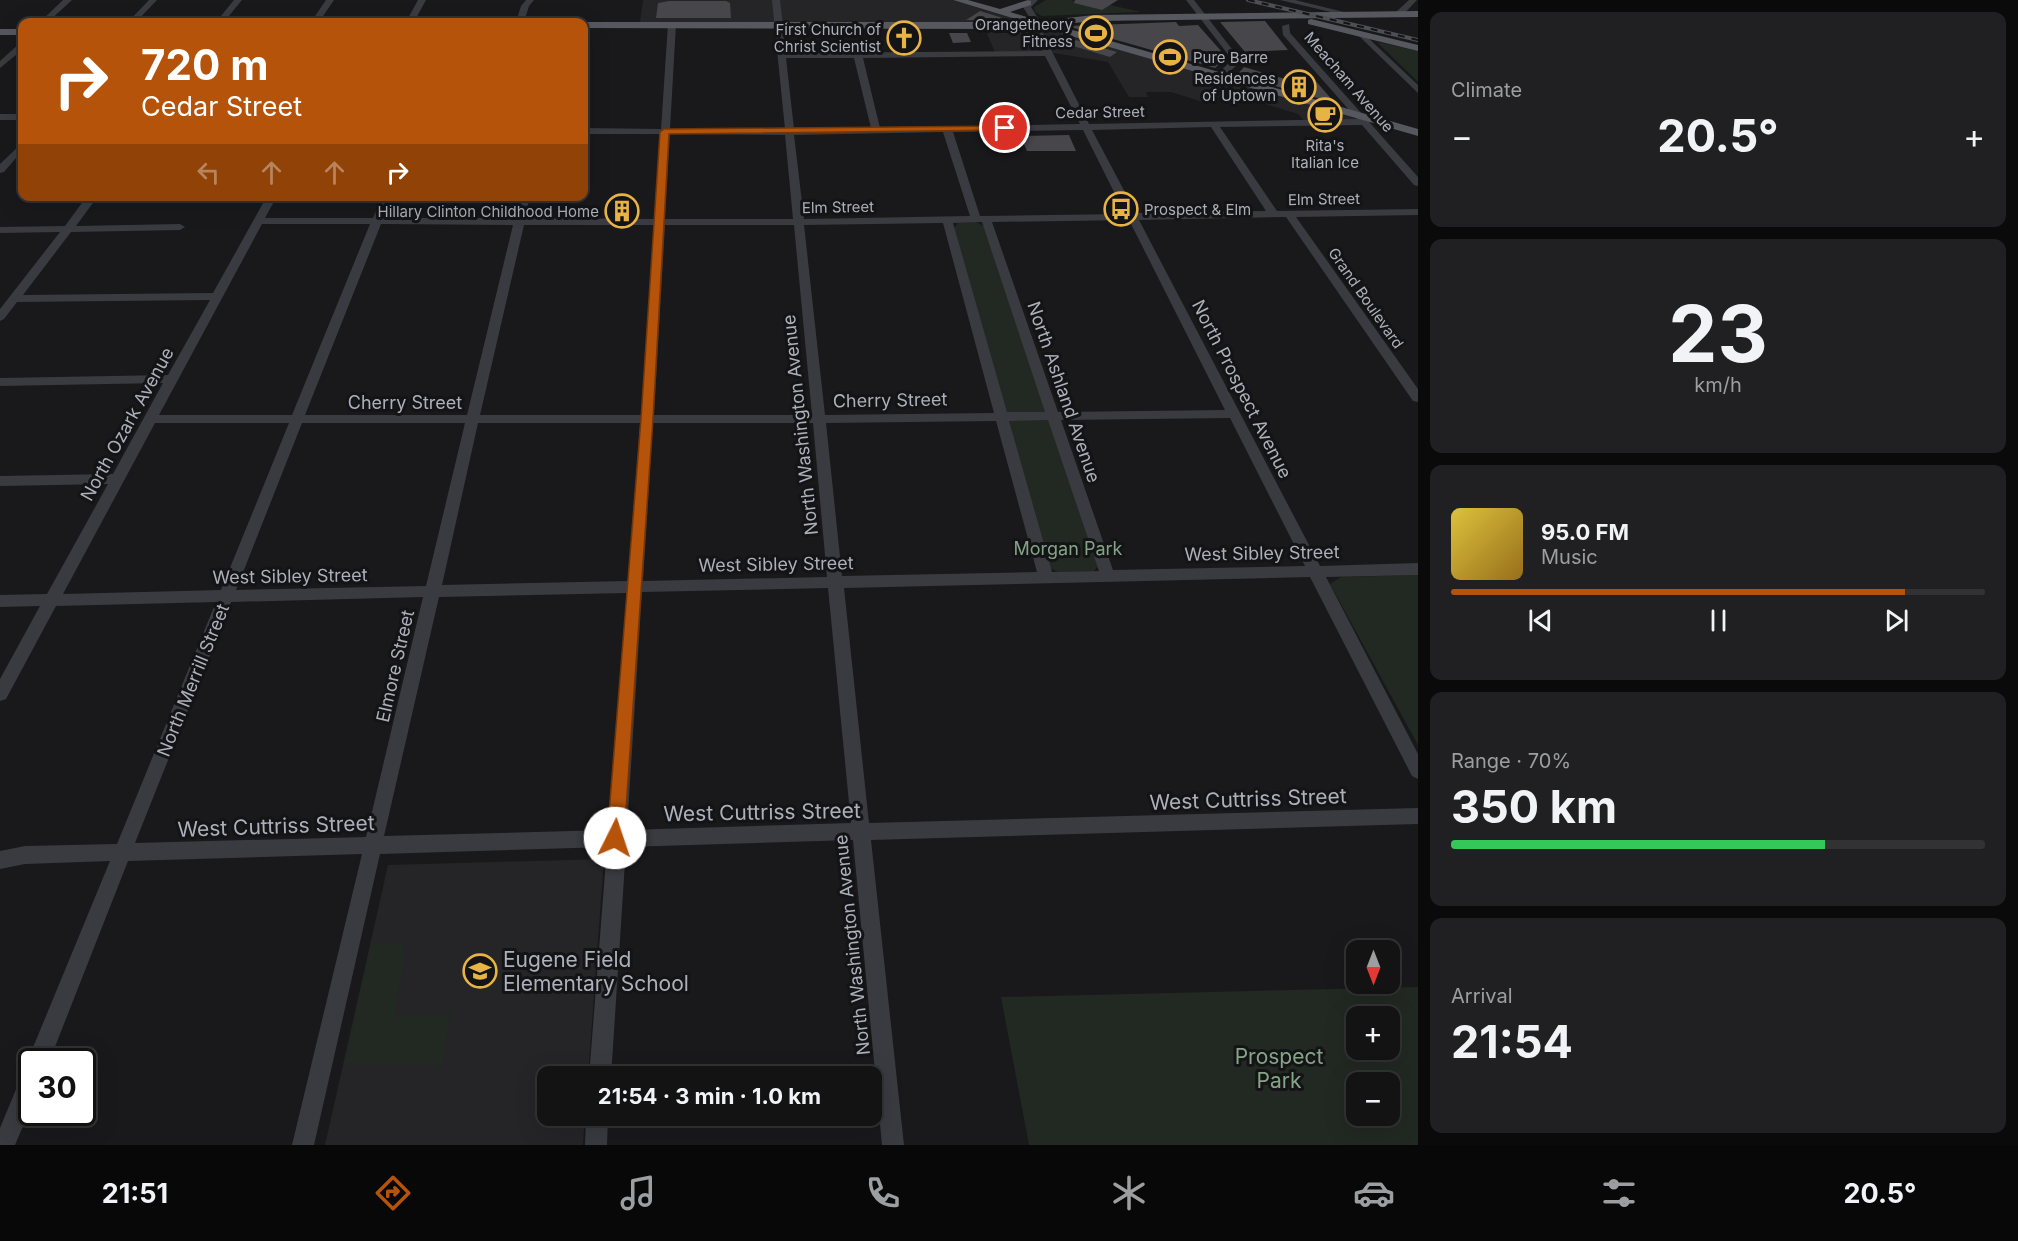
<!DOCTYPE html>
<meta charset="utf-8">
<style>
body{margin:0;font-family:Inter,sans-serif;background:#202022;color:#f1f3f6;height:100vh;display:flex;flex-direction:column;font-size:22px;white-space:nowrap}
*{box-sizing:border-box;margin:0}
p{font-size:20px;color:#9d9ea0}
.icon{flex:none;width:33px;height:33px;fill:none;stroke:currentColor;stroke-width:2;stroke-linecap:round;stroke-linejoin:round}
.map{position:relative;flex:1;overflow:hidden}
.panel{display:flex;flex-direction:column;gap:12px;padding:12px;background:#0a0a0b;width:600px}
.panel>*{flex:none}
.hud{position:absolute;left:18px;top:18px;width:570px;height:183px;border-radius:12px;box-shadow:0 6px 24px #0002,0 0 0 2px #323234;background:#b45309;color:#fff;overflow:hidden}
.needle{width:39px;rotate:180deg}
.fabs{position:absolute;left:1346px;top:940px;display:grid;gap:12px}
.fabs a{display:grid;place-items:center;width:54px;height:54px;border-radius:12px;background:#131314;box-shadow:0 6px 24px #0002,0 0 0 2px #323234;font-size:30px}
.speed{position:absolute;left:18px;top:1048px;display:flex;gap:12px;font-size:30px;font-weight:700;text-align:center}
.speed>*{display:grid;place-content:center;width:78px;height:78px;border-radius:50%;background:#131314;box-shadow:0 6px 24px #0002,0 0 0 2px #323234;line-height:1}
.speed .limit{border:3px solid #111;border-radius:9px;background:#fff;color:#111}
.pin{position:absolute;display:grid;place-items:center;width:51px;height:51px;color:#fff;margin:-26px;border:3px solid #fff;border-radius:50%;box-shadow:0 2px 6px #0007}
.me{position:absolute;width:66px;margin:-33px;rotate:4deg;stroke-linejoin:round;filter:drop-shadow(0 0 4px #0008)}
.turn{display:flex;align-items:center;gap:21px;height:126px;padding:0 24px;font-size:27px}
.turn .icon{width:78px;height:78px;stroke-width:2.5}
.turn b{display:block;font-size:42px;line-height:51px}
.lanes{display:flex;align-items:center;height:57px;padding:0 24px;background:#0003;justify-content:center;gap:30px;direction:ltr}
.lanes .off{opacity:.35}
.big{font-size:45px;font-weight:700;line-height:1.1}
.panel .widget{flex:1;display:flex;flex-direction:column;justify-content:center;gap:9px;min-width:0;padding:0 21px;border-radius:12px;background:#202022}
.panel .dial{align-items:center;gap:0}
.dial b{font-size:78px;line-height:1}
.song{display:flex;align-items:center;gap:18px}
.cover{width:72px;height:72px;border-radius:9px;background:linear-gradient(135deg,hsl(50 70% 55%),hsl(40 70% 35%))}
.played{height:6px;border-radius:3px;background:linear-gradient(90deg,#b45309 85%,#323234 85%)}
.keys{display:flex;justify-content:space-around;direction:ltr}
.heat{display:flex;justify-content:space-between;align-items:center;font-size:33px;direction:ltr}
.charge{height:9px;border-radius:4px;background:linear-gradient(90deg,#34c759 70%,#323234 0)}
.trip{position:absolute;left:537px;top:1066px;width:345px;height:60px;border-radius:12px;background:#131314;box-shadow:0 6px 24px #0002,0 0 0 2px #323234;font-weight:700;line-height:60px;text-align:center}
.dock{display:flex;height:96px;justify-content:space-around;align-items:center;background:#080808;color:#9d9ea0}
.dock .icon{width:42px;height:42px}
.dock .active{color:#b45309}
.dock b{font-size:27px;color:#f1f3f6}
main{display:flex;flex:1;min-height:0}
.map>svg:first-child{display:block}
</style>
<main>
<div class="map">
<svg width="1418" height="1145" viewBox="0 0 1418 1145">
<rect width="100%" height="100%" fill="#19191b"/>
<path fill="#252528" d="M 643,0 L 952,0 L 1014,19 L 1006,23 L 640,22 Z
M 985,29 L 1051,29 L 1361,120 L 1307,124 L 1298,114 L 1236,95 L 1220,96 L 1209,104 L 1171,92 L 1146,92 L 1148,97 L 1129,97 L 1108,62 L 1054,53 L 995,52 Z
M 604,859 L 588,1077 L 548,1077 L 548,1116 L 585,1116 L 583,1145 L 325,1145 L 388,865 Z"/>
<path fill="#212922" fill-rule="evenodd" d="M 1046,0 L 1071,0 L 1098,9 L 1110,5 L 1141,12 L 1042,16 L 1035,12 L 1034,7 Z
M 1377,42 L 1418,51 L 1418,82 Z
M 976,222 L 985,227 L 1098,566 L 1094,571 L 1058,572 L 1050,568 L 954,228 L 958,223 Z
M 1418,575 L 1418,745 L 1330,584 L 1341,577 Z
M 371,943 L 401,943 L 405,957 L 394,1015 L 450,1015 L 442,1063 L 345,1063 Z
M 1418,987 L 1418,1145 L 1029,1145 L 1001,997 ZM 1356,1017 L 1389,1017 L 1389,1050 L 1356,1050 ZM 1356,1083 L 1389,1083 L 1389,1116 L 1356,1116 Z"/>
<path fill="#46464b" d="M 1075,0 L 1118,0 L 1102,10 L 1074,3 Z
M 669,1 L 726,1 L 730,3 L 731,18 L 656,18 L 658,3 Z
M 980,11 L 1006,19 L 1008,20 L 966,20 Z
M 1265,21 L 1288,50 L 1245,52 L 1220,22 Z
M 1176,22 L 1179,26 L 1198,25 L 1222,52 L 1195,53 L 1223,61 L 1215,68 L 1067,26 Z
M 896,32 L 908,32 L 913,36 L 915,43 L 908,47 L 896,44 L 893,36 Z
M 949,33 L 967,33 L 971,42 L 953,43 Z
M 1076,40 L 1117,52 L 1110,57 L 1070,45 Z
M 1244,67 L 1285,79 L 1313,78 L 1335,103 L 1237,75 Z
M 1069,135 L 1076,151 L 1027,151 L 1020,136 Z"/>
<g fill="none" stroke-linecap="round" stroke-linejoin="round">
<path fill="#3a3b40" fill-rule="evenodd" d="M 63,0 L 72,0 L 48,22 L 40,22 Z
M 149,0 L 157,0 L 136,22 L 128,22 Z
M 234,0 L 242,0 L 224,22 L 216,22 Z
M 326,0 L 334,0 L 319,22 L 311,22 Z
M 418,0 L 426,0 L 414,22 L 406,22 Z
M 526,0 L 534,0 L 529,6 L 524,22 L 516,22 L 521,6 Z
M 772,0 L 780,0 L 786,53 L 1043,51 L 1032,28 L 1033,23 L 1023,7 L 1030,0 L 1038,0 L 1031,7 L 1041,23 L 1040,28 L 1089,124 L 1357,119 L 1283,35 L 1282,26 L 1289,24 L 1290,33 L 1418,177 L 1418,186 L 1414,185 L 1362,125 L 1220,127 L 1277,211 L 1418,209 L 1418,215 L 1296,217 L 1418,389 L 1418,402 L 1413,401 L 1286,217 L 1139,220 L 1320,566 L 1418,563 L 1418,575 L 1326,577 L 1418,754 L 1418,779 L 1412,776 L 1310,577 L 844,588 L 869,823 L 1418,808 L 1418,824 L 871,840 L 904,1145 L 882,1145 L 853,840 L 626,847 L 611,1077 L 589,1077 L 607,847 L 380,854 L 314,1145 L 292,1145 L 362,854 L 128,861 L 49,1062 L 32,1062 L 32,1105 L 15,1145 L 0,1145 L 0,1128 L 24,1070 L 30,1068 L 27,1062 L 110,861 L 25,864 L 0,869 L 0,851 L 25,846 L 117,844 L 216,602 L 56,606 L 6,699 L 0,701 L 0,679 L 40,606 L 0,607 L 0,595 L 47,594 L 108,484 L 0,486 L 0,476 L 113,474 L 163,383 L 0,386 L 0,378 L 168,375 L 210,300 L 17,302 L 4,319 L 0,321 L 0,309 L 60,232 L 0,233 L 0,227 L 65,226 L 87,196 L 98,196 L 76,226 L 180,224 L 185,227 L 180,230 L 71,232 L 23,295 L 213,293 L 267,196 L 277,196 L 265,218 L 373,218 L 382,196 L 392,196 L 383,218 L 515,218 L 520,196 L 530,196 L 525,218 L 654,219 L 660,134 L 584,134 L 584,128 L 661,129 L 668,24 L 672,22 L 676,24 L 670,129 L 785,129 ZM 1045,56 L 1080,124 L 880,128 L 863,58 ZM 786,58 L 854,58 L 871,128 L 794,129 ZM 1211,127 L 1266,211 L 1136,213 L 1092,130 ZM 1083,130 L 1125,214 L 980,216 L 953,132 ZM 943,132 L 970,216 L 804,219 L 794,135 ZM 670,134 L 785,135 L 793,219 L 665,219 ZM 1129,220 L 1225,410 L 1058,412 L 992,222 ZM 982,222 L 1045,412 L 1007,412 L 953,223 ZM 943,223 L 994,413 L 825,415 L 804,225 ZM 262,224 L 370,224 L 292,415 L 159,415 ZM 381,224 L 513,225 L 467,415 L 305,415 ZM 524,225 L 654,225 L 641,415 L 480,415 ZM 665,225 L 794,225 L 812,415 L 654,415 ZM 1230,418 L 1305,566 L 1113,570 L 1061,420 ZM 1048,420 L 1099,571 L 1052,572 L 1009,421 ZM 996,421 L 1037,572 L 842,576 L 826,423 ZM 155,423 L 289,423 L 221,590 L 63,594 ZM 302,423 L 465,423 L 426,586 L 236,590 ZM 478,423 L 640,423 L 628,581 L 442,585 ZM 653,423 L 813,423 L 827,577 L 643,581 ZM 828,588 L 851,823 L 627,830 L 642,592 ZM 627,593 L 608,830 L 384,836 L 439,597 ZM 423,597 L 366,837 L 135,843 L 231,602 Z
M 1186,0 L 1194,0 L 1238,57 L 1236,66 L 1222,78 L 1215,76 L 1229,63 L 1230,57 Z
M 1280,0 L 1295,0 L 1356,15 L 1352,17 Z
M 1409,0 L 1417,0 L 1402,16 L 1396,16 L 1396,12 Z
M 1363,33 L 1418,85 L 1418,93 L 1360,37 L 1359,35 Z
M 19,44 L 22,44 L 22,50 L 0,68 L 0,61 Z
M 0,114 L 22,114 L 22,120 L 0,120 Z
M 22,143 L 22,151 L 4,172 L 0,173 L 0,164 Z
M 586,1116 L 608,1116 L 607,1145 L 585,1145 Z"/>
<path fill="#57585f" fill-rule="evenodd" d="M 953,0 L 968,0 L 1000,9 L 1028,0 L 1031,1 L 1031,5 L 1010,12 L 1040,21 L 1094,15 L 1418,11 L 1418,17 L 1094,21 L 1055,25 L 1418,129 L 1418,136 L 1040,27 L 1019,29 L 584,28 L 582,22 L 1025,22 Z
M 1311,19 L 1418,45 L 1418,51 L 1308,24 L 1308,20 Z
M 0,29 L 22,29 L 22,35 L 0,35 Z"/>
<g stroke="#4e4f55" stroke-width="4">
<path id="rail" d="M 1248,0 L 1418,40"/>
</g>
<use href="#rail" stroke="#141416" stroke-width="2" stroke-dasharray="7" stroke-linecap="butt"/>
</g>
<path fill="#b45309" stroke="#753606" stroke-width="1.5" d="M 1005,126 L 1009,128 L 1008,130 L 669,134 L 653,419 L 624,838 L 621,844 L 615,846 L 609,844 L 607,838 L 641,419 L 660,132 L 664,129 Z"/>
<defs>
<g id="stadium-ring" transform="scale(1.725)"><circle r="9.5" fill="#141416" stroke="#e7b345" stroke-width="1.5"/><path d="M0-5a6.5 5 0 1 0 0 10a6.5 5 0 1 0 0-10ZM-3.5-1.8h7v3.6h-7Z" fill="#e7b345"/></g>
<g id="church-ring" transform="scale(1.725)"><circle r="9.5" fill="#141416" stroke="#e7b345" stroke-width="1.5"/><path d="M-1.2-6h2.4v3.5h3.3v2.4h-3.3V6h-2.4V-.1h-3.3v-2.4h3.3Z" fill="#e7b345"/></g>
<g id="building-ring" transform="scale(1.725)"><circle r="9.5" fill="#141416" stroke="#e7b345" stroke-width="1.5"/><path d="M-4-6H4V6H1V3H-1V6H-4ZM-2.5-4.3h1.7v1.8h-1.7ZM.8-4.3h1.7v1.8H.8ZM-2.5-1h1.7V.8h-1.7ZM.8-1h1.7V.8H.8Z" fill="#e7b345"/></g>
<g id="cafe-ring" transform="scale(1.725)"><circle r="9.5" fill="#141416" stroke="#e7b345" stroke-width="1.5"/><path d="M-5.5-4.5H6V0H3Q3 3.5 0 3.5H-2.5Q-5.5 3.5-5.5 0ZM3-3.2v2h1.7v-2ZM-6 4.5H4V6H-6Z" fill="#e7b345"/></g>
<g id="bus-ring" transform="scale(1.725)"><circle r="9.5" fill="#141416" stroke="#e7b345" stroke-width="1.5"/><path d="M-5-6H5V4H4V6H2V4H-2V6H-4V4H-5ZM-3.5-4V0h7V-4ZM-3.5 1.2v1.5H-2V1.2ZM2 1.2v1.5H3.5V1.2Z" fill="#e7b345"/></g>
<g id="school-ring" transform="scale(1.725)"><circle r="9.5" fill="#141416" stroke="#e7b345" stroke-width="1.5"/><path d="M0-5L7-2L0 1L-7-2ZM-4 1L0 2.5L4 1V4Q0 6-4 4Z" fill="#e7b345"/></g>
</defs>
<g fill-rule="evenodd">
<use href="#stadium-ring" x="1096" y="33"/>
<use href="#church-ring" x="904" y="38"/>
<use href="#stadium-ring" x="1170" y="57"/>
<use href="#building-ring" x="1299" y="87"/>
<use href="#cafe-ring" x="1325" y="115"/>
<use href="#bus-ring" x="1121" y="209"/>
<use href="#building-ring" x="622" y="211"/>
<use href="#school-ring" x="480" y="971"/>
</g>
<g text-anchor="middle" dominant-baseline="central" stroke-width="6" stroke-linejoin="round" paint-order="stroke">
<g font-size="15" fill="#adb0ba" stroke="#141416" text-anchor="end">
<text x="1073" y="24">Orangetheory<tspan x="1073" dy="17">Fitness</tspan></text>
<text x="881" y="29">First Church of<tspan x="881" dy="17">Christ Scientist</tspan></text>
<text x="1193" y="57" text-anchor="start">Pure Barre</text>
<text x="1276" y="78">Residences<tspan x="1276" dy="17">of Uptown</tspan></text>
<text x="1325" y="145" text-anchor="middle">Rita's<tspan x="1325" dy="17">Italian Ice</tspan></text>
<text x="1144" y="209" text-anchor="start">Prospect &amp; Elm</text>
<text x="599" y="211">Hillary Clinton Childhood Home</text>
</g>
<g font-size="15" fill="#adb0ba" stroke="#141416">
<text transform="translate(1349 82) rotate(49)">Meacham Avenue</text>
<text transform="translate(1100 112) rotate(-1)">Cedar Street</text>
<text transform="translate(1324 199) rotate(-1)">Elm Street</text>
<text transform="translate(838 207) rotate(-1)">Elm Street</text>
<text transform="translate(1366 298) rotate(55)">Grand Boulevard</text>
</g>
<g font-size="18" fill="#adb0ba" stroke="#141416">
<text transform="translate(1242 389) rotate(63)">North Prospect Avenue</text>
<text transform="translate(1064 392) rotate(71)">North Ashland Avenue</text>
<text transform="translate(890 400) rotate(-1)">Cherry Street</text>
<text x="405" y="402">Cherry Street</text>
<text transform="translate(127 424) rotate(-61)">North Ozark Avenue</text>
<text transform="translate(800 425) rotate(-96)">North Washington Avenue</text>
<text transform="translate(1262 553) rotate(-1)">West Sibley Street</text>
<text transform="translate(776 564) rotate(-1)">West Sibley Street</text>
<text transform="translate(290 576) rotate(-1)">West Sibley Street</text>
<text transform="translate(395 666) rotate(-77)">Elmore Street</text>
<text transform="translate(193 680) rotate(-68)">North Merrill Street</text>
<text transform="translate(852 945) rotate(-96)">North Washington Avenue</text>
</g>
<g font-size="18" fill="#85a487" stroke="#141416">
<text x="1068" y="548">Morgan Park</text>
</g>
<g font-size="21" fill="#adb0ba" stroke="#141416">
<text transform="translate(1248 799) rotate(-2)">West Cuttriss Street</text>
<text transform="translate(762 812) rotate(-1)">West Cuttriss Street</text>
<text transform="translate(276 826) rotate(-2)">West Cuttriss Street</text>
</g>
<g font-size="21" fill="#adb0ba" stroke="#141416" text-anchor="start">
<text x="503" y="959">Eugene Field<tspan x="503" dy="24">Elementary School</tspan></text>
</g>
<g font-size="21" fill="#85a487" stroke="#141416">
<text x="1279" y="1056">Prospect<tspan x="1279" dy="24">Park</tspan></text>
</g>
</g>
</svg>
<div class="fabs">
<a><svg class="needle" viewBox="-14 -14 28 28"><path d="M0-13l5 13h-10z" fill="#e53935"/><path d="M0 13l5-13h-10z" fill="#9d9ea0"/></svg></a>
<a>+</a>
<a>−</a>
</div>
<div class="speed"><div class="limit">30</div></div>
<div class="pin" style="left:1005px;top:128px;background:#d93025"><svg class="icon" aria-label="arrive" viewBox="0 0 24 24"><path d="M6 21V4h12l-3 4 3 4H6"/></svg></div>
<svg class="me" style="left:615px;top:838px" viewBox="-20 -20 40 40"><circle r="19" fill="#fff"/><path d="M0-13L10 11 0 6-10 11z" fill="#b45309"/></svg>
<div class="trip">21:54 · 3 min · 1.0 km</div>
<div class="hud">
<div class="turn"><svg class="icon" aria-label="right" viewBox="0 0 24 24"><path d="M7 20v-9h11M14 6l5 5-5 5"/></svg><div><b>720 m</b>Cedar Street</div></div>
<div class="lanes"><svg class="icon off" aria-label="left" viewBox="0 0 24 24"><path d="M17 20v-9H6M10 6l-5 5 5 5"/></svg><svg class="icon off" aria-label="ahead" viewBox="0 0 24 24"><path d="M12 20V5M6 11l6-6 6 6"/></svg><svg class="icon off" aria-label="ahead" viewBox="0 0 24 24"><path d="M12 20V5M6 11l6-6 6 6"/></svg><svg class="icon" aria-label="right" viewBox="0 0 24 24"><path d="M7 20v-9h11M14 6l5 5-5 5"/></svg></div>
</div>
</div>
<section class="panel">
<div class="widget"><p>Climate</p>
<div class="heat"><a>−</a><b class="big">20.5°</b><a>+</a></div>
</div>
<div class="widget dial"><b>23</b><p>km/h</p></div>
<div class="widget">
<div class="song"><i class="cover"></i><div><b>95.0 FM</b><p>Music</p></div></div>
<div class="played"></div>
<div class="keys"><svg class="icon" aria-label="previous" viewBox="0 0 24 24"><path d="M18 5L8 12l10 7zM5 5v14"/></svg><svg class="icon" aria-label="pause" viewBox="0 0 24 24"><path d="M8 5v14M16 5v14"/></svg><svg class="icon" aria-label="next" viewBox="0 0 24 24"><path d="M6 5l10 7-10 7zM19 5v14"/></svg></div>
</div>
<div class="widget"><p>Range · 70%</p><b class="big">350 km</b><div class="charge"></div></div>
<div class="widget"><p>Arrival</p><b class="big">21:54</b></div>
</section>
</main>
<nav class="dock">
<b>21:51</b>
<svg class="icon active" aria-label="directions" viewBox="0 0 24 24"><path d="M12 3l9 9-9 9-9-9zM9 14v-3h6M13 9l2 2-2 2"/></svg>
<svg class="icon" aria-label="music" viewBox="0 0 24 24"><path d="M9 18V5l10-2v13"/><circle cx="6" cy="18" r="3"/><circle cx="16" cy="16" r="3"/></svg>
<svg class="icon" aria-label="phone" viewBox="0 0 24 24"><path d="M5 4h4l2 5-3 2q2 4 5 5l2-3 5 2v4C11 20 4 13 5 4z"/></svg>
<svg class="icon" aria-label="climate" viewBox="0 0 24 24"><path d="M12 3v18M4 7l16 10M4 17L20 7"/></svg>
<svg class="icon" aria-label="car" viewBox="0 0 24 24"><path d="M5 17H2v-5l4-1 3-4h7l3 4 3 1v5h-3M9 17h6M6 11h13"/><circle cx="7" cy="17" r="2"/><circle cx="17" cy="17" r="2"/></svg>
<svg class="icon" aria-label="filters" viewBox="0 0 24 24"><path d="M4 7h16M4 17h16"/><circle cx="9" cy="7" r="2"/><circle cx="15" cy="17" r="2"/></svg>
<b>20.5°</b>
</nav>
